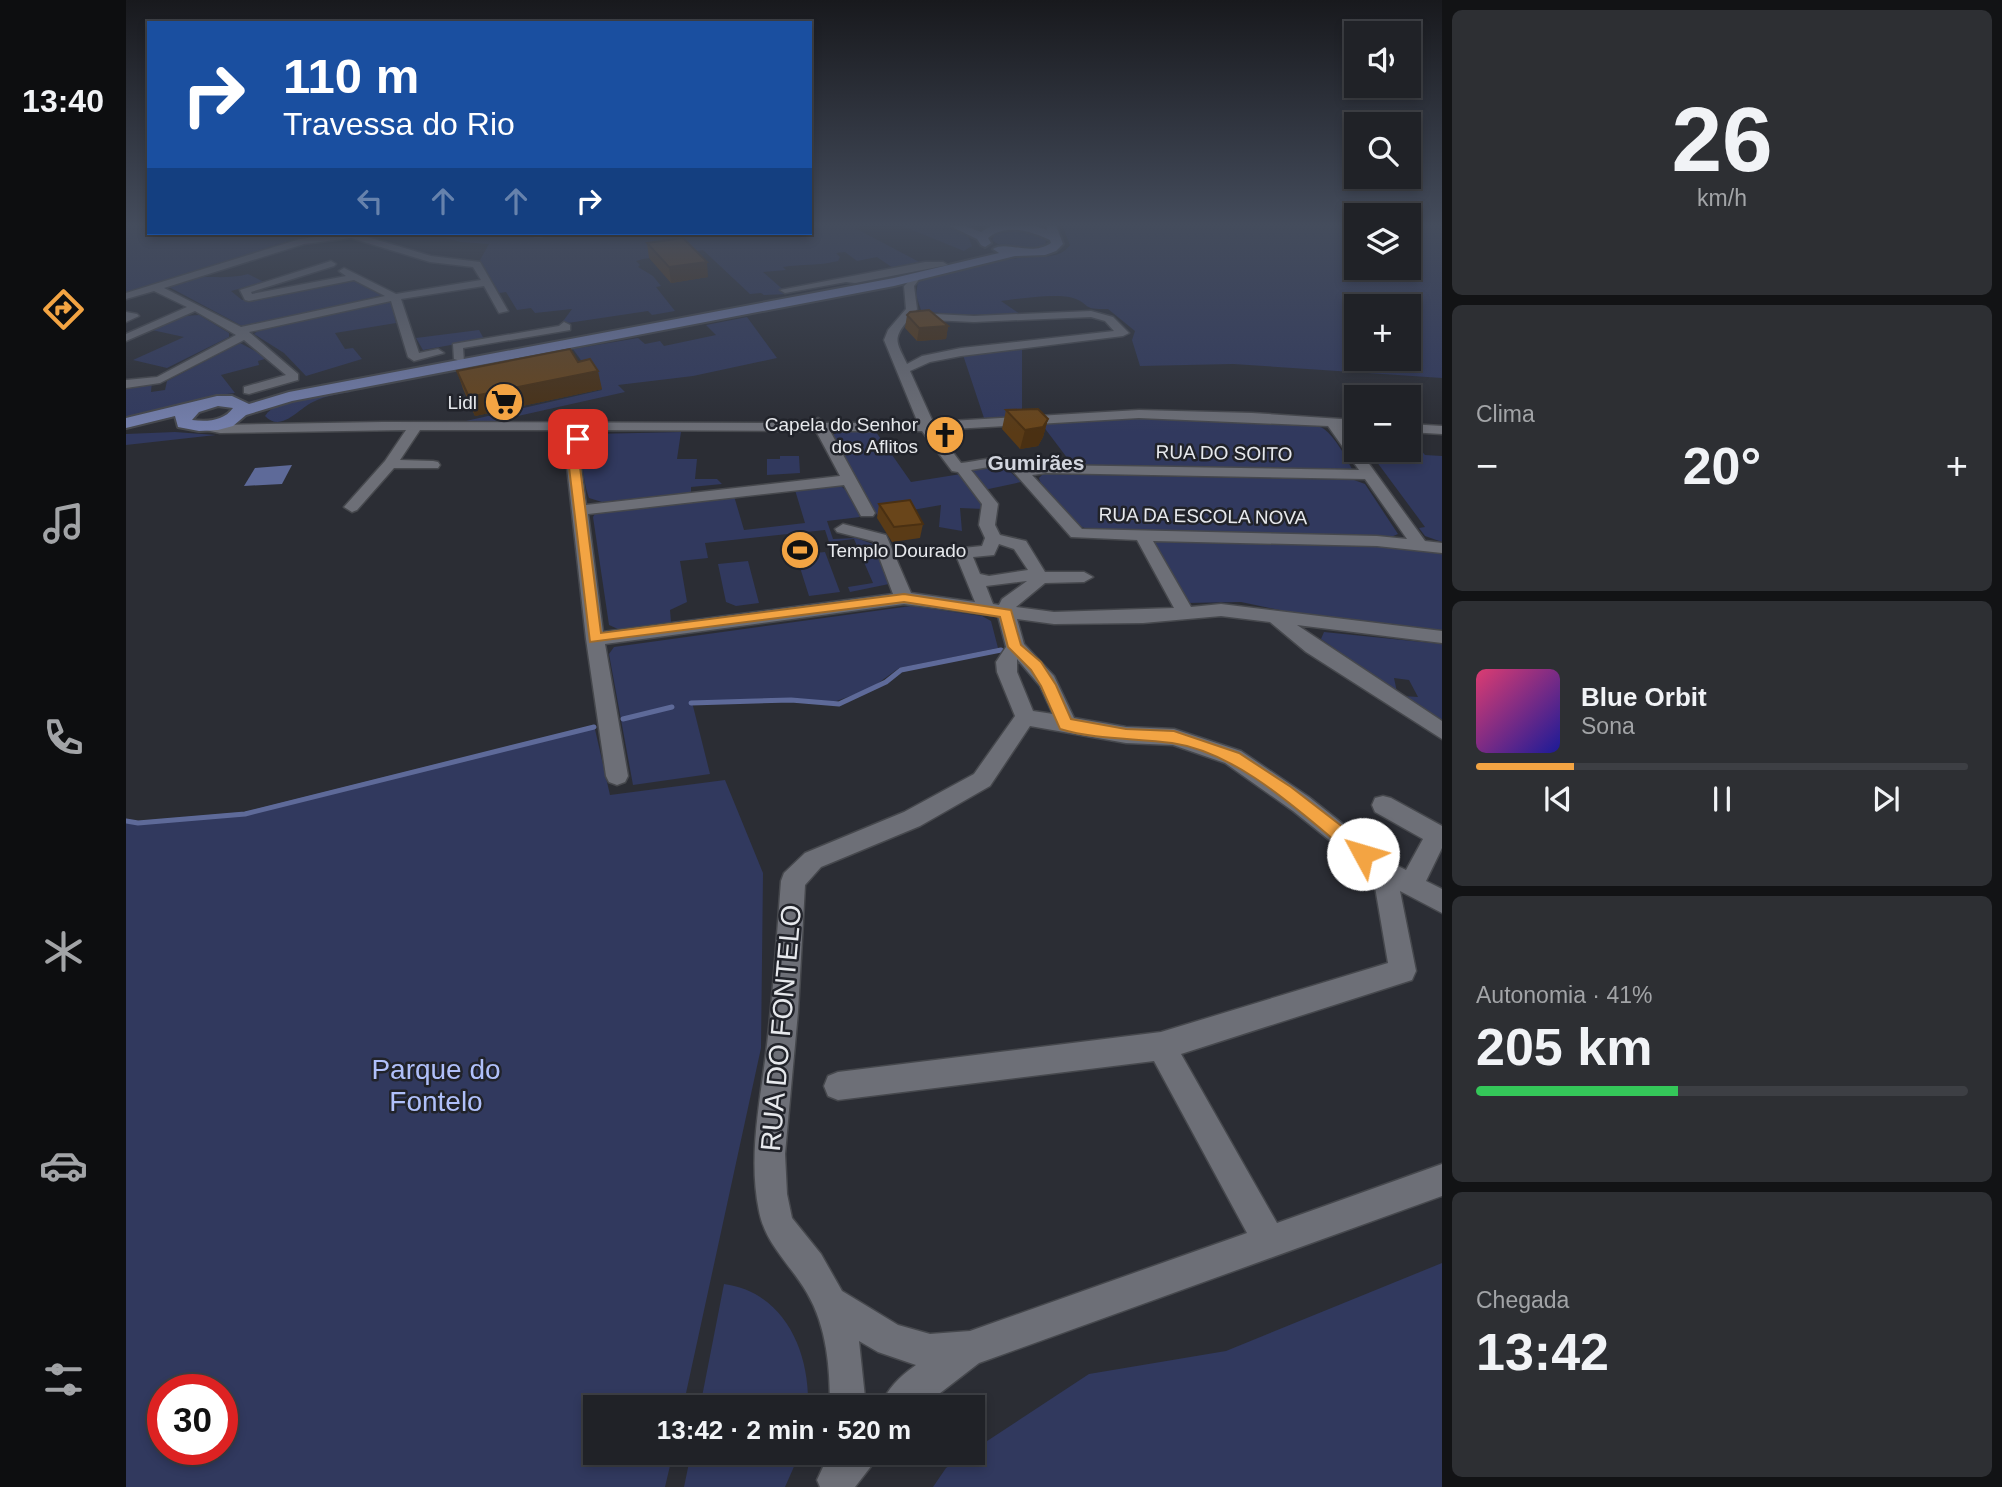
<!DOCTYPE html>
<html lang="pt">
<meta charset="utf-8">
<style>
body{margin:0;font-family:Arial,sans-serif;background:#2d2f33;color:#f1f3f6;height:100vh;display:flex;flex-direction:column;font-size:26px;white-space:nowrap}
*{box-sizing:border-box;margin:0}
p{font-size:23px;color:#a2a4a7}
.icon{flex:none;width:38px;height:38px;fill:none;stroke:currentColor;stroke-width:2;stroke-linecap:round;stroke-linejoin:round}
.map{position:relative;flex:1;overflow:hidden}
.details{display:flex;flex-direction:column;gap:10px;padding:10px;background:#121315;width:560px}
.details>*{flex:none}
.hud{position:absolute;left:21px;top:21px;width:665px;height:214px;border-radius:0px;box-shadow:0 4px 10px #0003,0 0 0 2px #3d3f44;background:#1a4fa0;color:#fff;overflow:hidden}
.tools{position:absolute;left:1218px;top:21px;display:grid;gap:14px}
.tools a{display:grid;place-items:center;width:77px;height:77px;border-radius:0px;background:#202227;box-shadow:0 4px 10px #0003,0 0 0 2px #3d3f44;font-size:35px}
.speed{position:absolute;left:21px;top:1374px;display:flex;gap:14px;font-size:35px;font-weight:700;text-align:center}
.speed>*{display:grid;place-content:center;width:91px;height:91px;border-radius:50%;background:#202227;box-shadow:0 4px 10px #0003,0 0 0 2px #3d3f44;line-height:1}
.speed .limit{border:10px solid #d22;background:#fff;color:#111}
.pin{position:absolute;display:grid;place-items:center;width:60px;height:60px;color:#fff;margin:-30px;border-radius:14px;box-shadow:0 4px 10px #0006}
.me{position:absolute;width:77px;margin:-38px;rotate:309deg;stroke-linejoin:round;filter:drop-shadow(0 0 5px #0008)}
.turn{display:flex;align-items:center;gap:24px;height:147px;padding:0 21px;font-size:32px}
.turn .icon{width:91px;height:91px;stroke-width:2.5}
.turn b{display:block;font-size:49px;line-height:60px}
.lanes{display:flex;align-items:center;height:66px;padding:0 21px;background:#0003;justify-content:center;gap:35px;direction:ltr}
.lanes .off{opacity:.35}
.big{font-size:52px;font-weight:700;line-height:1.1}
.details .card{flex:1;display:flex;flex-direction:column;justify-content:center;gap:10px;min-width:0;padding:0 24px;border-radius:10px;background:#2d2f33}
.details .dial{align-items:center;gap:0}
.dial b{font-size:91px;line-height:1}
.song{display:flex;align-items:center;gap:21px}
.cover{width:84px;height:84px;border-radius:10px;background:linear-gradient(135deg,hsl(340 70% 55%),hsl(240 70% 35%))}
.played{height:7px;border-radius:4px;background:linear-gradient(90deg,#f3a443 20%,#3d3f44 20%)}
.keys{display:flex;justify-content:space-around;direction:ltr}
.heat{display:flex;justify-content:space-between;align-items:center;font-size:38px;direction:ltr}
.charge{height:10px;border-radius:5px;background:linear-gradient(90deg,#34c759 41%,#3d3f44 0)}
.trip{position:absolute;left:457px;top:1395px;width:402px;height:70px;border-radius:0px;background:#202227;box-shadow:0 4px 10px #0003,0 0 0 2px #3d3f44;font-weight:700;line-height:70px;text-align:center}
main{display:flex;flex:1;min-height:0}
.tab-bar{display:flex;flex-direction:column;width:126px;justify-content:space-around;align-items:center;background:#0d0e10;color:#a2a4a7}
.tab-bar .icon{width:49px;height:49px}
.tab-bar .on{color:#f3a443}
.tab-bar b{font-size:32px;color:#f1f3f6}
.map>svg:first-child{display:block}
</style>
<main>
<nav class="tab-bar">
<b>13:40</b>
<svg class="icon on" aria-label="directions" viewBox="0 0 24 24"><path d="M12 3l9 9-9 9-9-9zM9 14v-3h6M13 9l2 2-2 2"/></svg>
<svg class="icon" aria-label="music" viewBox="0 0 24 24"><path d="M9 18V5l10-2v13"/><circle cx="6" cy="18" r="3"/><circle cx="16" cy="16" r="3"/></svg>
<svg class="icon" aria-label="phone" viewBox="0 0 24 24"><path d="M5 4h4l2 5-3 2q2 4 5 5l2-3 5 2v4C11 20 4 13 5 4z"/></svg>
<svg class="icon" aria-label="climate" viewBox="0 0 24 24"><path d="M12 3v18M4 7l16 10M4 17L20 7"/></svg>
<svg class="icon" aria-label="car" viewBox="0 0 24 24"><path d="M5 17H2v-5l4-1 3-4h7l3 4 3 1v5h-3M9 17h6M6 11h13"/><circle cx="7" cy="17" r="2"/><circle cx="17" cy="17" r="2"/></svg>
<svg class="icon" aria-label="filters" viewBox="0 0 24 24"><path d="M4 7h16M4 17h16"/><circle cx="9" cy="7" r="2"/><circle cx="15" cy="17" r="2"/></svg>
</nav>
<div class="map">
<svg width="1316" height="1487" viewBox="0 0 1316 1487">
<rect width="100%" height="100%" fill="#2b2d34"/>
<path fill="#31395e" fill-rule="evenodd" d="M 0,225 L 23,225 L 23,233 L 236,233 L 166,240 L 0,295 Z
M 684,225 L 741,225 L 729,228 L 797,264 L 770,270 L 751,257 L 731,261 L 719,252 L 710,253 L 714,257 L 712,261 C 692,266 676,264 657,267 L 660,270 L 637,272 L 662,294 L 638,295 L 635,293 L 624,294 L 577,250 L 517,259 L 510,261 L 514,265 L 512,267 L 527,276 L 535,286 L 530,287 L 549,311 L 526,315 L 522,311 L 435,324 L 446,309 L 409,313 L 405,308 L 391,310 L 380,292 L 373,293 L 354,260 L 363,244 L 335,242 L 300,233 L 684,233 Z
M 774,225 L 818,225 L 842,236 L 846,246 L 838,251 Z
M 936,225 L 1230,225 L 1230,268 L 1283,268 L 1283,225 L 1316,225 L 1316,378 L 1107,364 L 1014,366 L 1006,340 L 1009,331 L 982,309 C 955,310 965,304 947,298 C 931,293 891,299 875,301 L 894,314 L 826,315 L 795,310 L 790,295 L 792,281 C 831,270 869,258 910,257 C 922,257 937,256 944,245 ZM 1230,306 L 1283,306 L 1283,359 L 1230,359 Z
M 890,231 L 913,235 L 920,241 L 919,244 C 904,253 879,251 866,240 L 869,234 Z
M 122,274 L 138,282 L 105,291 L 116,300 L 227,279 L 257,295 L 118,327 L 43,287 C 70,270 94,282 122,274 Z
M 256,302 L 265,303 L 270,323 L 209,333 L 219,349 L 227,348 L 236,359 L 180,376 L 158,353 L 128,334 L 134,329 Z
M 73,315 L 103,333 L 103,337 L 41,368 L 7,360 L 58,337 L 26,330 L 59,316 Z
M 621,317 L 651,358 L 567,376 L 492,385 L 499,392 L 370,421 L 340,421 L 476,390 L 447,349 L 512,338 L 519,344 L 534,341 L 538,346 L 590,335 L 580,325 Z
M 353,330 L 358,339 L 297,350 L 290,338 Z
M 114,343 L 142,358 L 132,361 L 133,365 L 95,375 L 109,393 L 83,396 L 51,407 L 0,418 L 0,385 L 26,381 L 25,392 L 39,390 L 41,381 Z
M 889,349 L 896,349 L 896,416 L 858,418 L 837,355 Z
M 224,389 L 225,392 C 212,394 198,396 187,402 C 172,409 155,433 139,416 C 151,397 202,393 224,389 Z
M 992,417 C 1025,418 1179,416 1198,429 C 1209,437 1220,457 1226,469 L 958,466 L 942,459 L 914,422 Z
M 49,432 L 90,435 L 0,445 L 0,434 Z
M 555,432 L 551,459 L 571,459 L 569,479 L 591,479 L 596,484 L 565,487 L 565,492 L 558,493 L 476,502 L 463,498 C 457,481 451,447 467,434 Z
M 715,432 L 750,432 L 785,482 L 835,474 L 854,497 L 858,509 L 834,508 L 836,531 L 813,527 L 815,505 L 752,516 L 706,438 L 708,434 Z
M 1283,436 L 1299,455 L 1316,456 L 1316,542 L 1299,536 L 1293,528 L 1299,527 L 1242,450 L 1283,450 Z
M 654,456 L 673,456 L 674,473 L 641,475 L 641,459 L 654,459 Z
M 876,464 L 895,482 L 858,490 L 841,470 Z
M 917,474 L 1228,480 L 1239,484 L 1272,534 L 1265,537 L 964,530 L 951,525 L 915,484 L 913,478 Z
M 715,486 L 724,494 L 734,517 L 701,521 L 707,539 L 730,538 L 747,544 L 763,584 L 724,592 L 722,587 L 747,583 L 728,539 L 703,542 L 699,530 L 579,543 L 582,558 L 554,561 L 561,602 L 544,610 L 545,622 L 492,629 L 483,625 L 467,517 L 470,512 L 608,496 L 618,530 L 679,523 L 669,490 Z
M 1026,541 L 1266,546 L 1316,552 L 1316,630 L 1178,615 L 1115,602 L 1060,603 Z
M 699,552 L 714,592 L 683,596 L 670,555 Z
M 622,561 L 633,603 L 610,606 L 600,602 L 592,564 Z
M 785,606 L 856,616 L 865,621 L 872,648 L 773,668 L 744,689 L 705,703 L 650,698 L 566,702 L 584,774 L 507,785 L 483,654 L 488,647 Z
M 1198,632 L 1316,644 L 1316,720 L 1277,696 L 1292,697 L 1283,680 L 1268,678 L 1271,692 L 1195,639 Z
M 468,725 L 484,795 L 599,780 L 637,873 L 635,1048 L 557,1407 L 469,1407 L 469,1452 L 547,1453 L 539,1487 L 0,1487 L 0,819 L 12,821 L 118,812 ZM 37,1390 L 96,1390 L 96,1449 L 37,1449 Z
M 1316,1263 L 1316,1487 L 807,1487 L 820,1468 L 963,1374 L 1100,1351 Z
M 598,1284 C 658,1292 684,1351 682,1407 L 574,1407 Z
M 565,1453 L 565,1452 L 674,1453 L 659,1487 L 558,1487 Z"/>
<path fill="#5e6a99" d="M 166,465 L 156,484 L 118,486 L 129,468 Z"/>
<g fill="none" stroke-linecap="round" stroke-linejoin="round">
<path stroke="#5e6a99" stroke-width="5" d="M 565,703 L 665,700 L 713,704 L 760,682 L 775,670 L 875,650
M 497,719 L 546,707
M 0,821 L 12,823 L 119,814 L 468,727"/>
<path fill="#5e6a99" fill-rule="evenodd" d="M 397,233 L 427,233 C 421,239 403,239 397,233 Z"/>
<g stroke="#46484d" stroke-width="3">
<path id="minor" d="M 220,233 L 243,233 L 238,236 L 305,256 L 354,262 L 382,311 L 373,313 L 358,286 L 275,299 L 293,353 L 312,349 L 318,353 L 288,361 L 282,357 L 265,301 L 123,332 L 172,374 L 172,380 L 123,394 L 118,393 L 118,387 L 160,375 L 118,340 L 34,383 L 0,388 L 0,380 L 31,377 L 110,335 L 69,311 L 0,341 L 0,334 L 61,307 L 28,291 L 0,299 L 0,293 L 174,239 ZM 225,238 L 304,262 L 347,267 L 355,280 L 270,294 L 218,268 L 213,271 L 220,276 L 126,294 L 125,292 L 208,266 L 210,264 L 205,261 L 114,290 L 119,300 L 123,301 L 228,280 L 259,296 L 115,327 L 38,288 L 178,244 Z
M 799,262 L 817,262 L 822,265 L 729,283 L 720,282 L 659,293 L 654,290 Z
M 790,274 L 795,277 L 788,286 L 791,309 L 789,313 L 848,316 L 965,311 L 987,317 L 1003,333 L 997,336 L 835,356 L 804,362 L 784,371 L 807,422 L 1013,410 L 1126,413 L 1230,420 L 1230,428 L 1217,427 L 1230,450 L 1233,450 L 1299,541 L 1316,543 L 1316,553 L 1251,546 L 1027,541 L 1065,607 L 1095,604 L 1316,631 L 1316,643 L 1171,625 L 1316,721 L 1316,739 L 1180,652 L 1144,622 L 1095,616 L 1017,623 L 928,624 L 891,619 L 898,644 L 928,676 L 948,718 L 1000,727 L 1048,729 L 1115,751 L 1183,797 L 1266,863 L 1280,870 L 1297,839 L 1249,812 L 1246,805 L 1249,798 L 1257,796 L 1265,798 L 1316,826 L 1316,848 L 1300,881 L 1316,889 L 1316,913 L 1274,891 L 1290,971 L 1286,980 L 1055,1054 L 1151,1223 L 1316,1164 L 1316,1196 L 853,1363 L 796,1407 L 754,1407 C 761,1389 773,1377 790,1365 L 752,1352 L 733,1341 L 740,1407 L 704,1407 C 704,1368 701,1327 681,1293 C 665,1265 639,1244 633,1211 C 621,1153 636,1094 642,1036 C 648,984 651,933 655,881 L 658,873 L 679,853 L 778,812 L 848,774 L 889,716 L 871,672 L 870,662 L 880,647 L 872,616 L 778,604 L 479,644 L 502,776 L 499,782 L 491,785 L 483,782 L 480,776 L 460,639 L 441,467 L 448,430 L 294,430 L 274,460 L 307,461 L 312,462 L 314,465 L 312,468 L 268,468 L 231,510 L 226,512 L 218,507 L 259,461 L 280,430 L 94,433 L 74,429 L 72,426 L 79,422 L 94,425 L 257,422 L 686,423 L 692,418 L 699,423 L 792,423 L 758,340 L 762,330 L 780,309 L 778,286 ZM 965,317 L 979,321 L 988,331 L 835,348 L 796,356 L 781,364 C 770,341 766,339 783,319 L 848,322 ZM 1013,418 L 1202,426 L 1233,470 L 920,465 L 899,467 C 883,450 855,461 835,463 L 810,430 ZM 462,430 L 690,431 L 714,476 L 460,505 L 455,467 ZM 704,431 L 796,431 L 826,471 L 832,472 L 856,504 L 853,525 L 859,538 L 856,546 L 837,548 L 829,553 L 849,602 L 785,593 L 760,535 L 717,524 L 709,529 L 711,532 L 747,541 L 767,594 L 477,632 L 462,514 L 718,485 L 735,516 L 747,516 L 749,513 ZM 875,465 L 884,468 L 945,537 L 1011,540 L 1048,608 L 928,612 L 890,607 L 919,583 L 958,582 L 967,577 L 958,572 L 919,572 L 900,541 L 874,535 L 869,525 L 872,504 L 845,470 ZM 920,473 L 1239,479 L 1281,539 L 1251,536 L 956,529 L 906,475 ZM 873,544 L 888,549 L 902,570 L 863,576 L 854,574 L 847,557 L 868,555 ZM 901,581 L 876,599 L 873,605 L 867,604 L 860,586 ZM 891,659 L 914,686 L 927,714 L 907,711 L 891,672 ZM 904,726 L 1000,743 L 1047,745 L 1099,763 L 1167,811 L 1247,875 L 1262,963 L 1035,1032 L 712,1072 L 702,1076 L 698,1086 L 702,1096 L 712,1100 L 1028,1061 L 1121,1233 L 844,1331 L 804,1334 L 772,1325 L 716,1291 L 695,1254 L 666,1218 L 661,1194 L 659,1154 L 672,1012 L 679,885 L 695,867 L 794,826 L 864,786 Z
M 0,312 L 11,314 L 13,316 L 0,322 Z
M 438,322 L 444,325 L 444,330 L 337,348 L 338,362 L 328,359 L 327,344 L 433,326 Z
M 1283,424 L 1316,426 L 1316,434 L 1283,432 Z
M 708,1452 L 752,1452 L 746,1465 L 729,1487 L 694,1487 L 691,1480 L 697,1467 Z"/>
</g>
<g stroke="#46484d" stroke-width="4">
<path id="major" d="M 822,225 L 836,225 L 855,232 C 872,219 902,223 921,230 L 920,225 L 930,225 L 937,244 L 930,251 L 919,255 L 889,256 L 768,286 L 166,401 L 120,415 L 107,426 L 92,430 L 73,431 L 52,427 L 49,416 L 0,428 L 0,418 L 91,396 L 106,396 L 123,404 L 163,392 L 768,278 L 873,253 L 867,249 C 881,240 905,257 925,243 L 924,240 C 905,231 879,223 862,238 L 865,243 L 859,247 L 855,245 L 851,239 ZM 92,406 L 107,408 C 98,421 81,422 66,420 L 73,412 Z"/>
</g>
<use href="#minor" fill="#6d6f77" fill-rule="evenodd"/>
<use href="#major" fill="#7580ad" fill-rule="evenodd"/>
</g>
<path fill="#5a3b16" d="M 521,243 L 582,277 L 545,283 L 523,258 Z
M 781,315 L 822,326 L 820,339 L 791,341 L 779,328 Z
M 331,371 L 476,389 L 349,416 L 337,389 Z
M 880,410 L 922,419 L 917,437 L 912,446 L 894,449 L 876,429 Z
M 753,504 L 797,524 L 794,538 L 766,542 L 751,518 Z"/>
<path fill="#4a3012" d="M 581,262 L 582,277 L 545,283 L 543,267 Z
M 822,326 L 820,339 L 791,341 L 793,328 Z
M 472,371 L 476,389 L 349,416 L 343,397 Z
M 922,419 L 917,437 L 912,446 L 894,449 L 899,430 Z"/>
<path fill="#69451a" stroke="#4a3012" stroke-width="2" d="M 557,238 L 581,262 L 543,267 L 521,243 Z
M 803,310 L 822,326 L 793,328 L 781,315 L 784,312 Z
M 444,349 L 452,362 L 464,359 L 472,371 L 343,397 L 331,371 Z
M 912,409 L 922,419 L 917,427 L 899,430 L 880,410 Z
M 784,500 L 797,524 L 768,527 L 753,504 Z"/>
<linearGradient id="sky" x2="0" y2="1"><stop stop-color="#18191d"/><stop offset="0.52" stop-color="#444c5c"/><stop offset="1" stop-color="#444c5c" stop-opacity="0"/></linearGradient>
<rect width="1316" height="433" fill="url(#sky)"/>
<path fill="#f3a443" stroke="#9e6b2c" stroke-width="2" d="M 452,436 L 457,439 L 454,467 L 475,633 L 778,594 L 885,610 L 895,645 L 915,662 L 930,685 L 945,719 L 1000,729 L 1048,731 L 1113,753 L 1165,787 L 1244,848 L 1246,854 L 1244,859 L 1237,861 L 1231,859 C 1179,817 1115,753 1046,743 C 1009,738 970,740 934,729 L 915,686 L 905,670 L 882,647 L 874,617 L 778,602 L 464,642 L 443,467 L 447,439 Z"/>
<defs>
<g id="supermarket-disc" transform="scale(2.0125)"><circle r="9.5" fill="#f3a443" stroke="#21232a"/><path d="M-6-5.5h2.5l.6 2H6L4.5 2H-2.5L-4.4-4H-6ZM-1.5 3.2a1.3 1.3 0 1 0 .1 0ZM3 3.2a1.3 1.3 0 1 0 .1 0Z" fill="#111"/></g>
<g id="church-disc" transform="scale(2.0125)"><circle r="9.5" fill="#f3a443" stroke="#21232a"/><path d="M-1.2-6h2.4v3.5h3.3v2.4h-3.3V6h-2.4V-.1h-3.3v-2.4h3.3Z" fill="#111"/></g>
<g id="stadium-disc" transform="scale(2.0125)"><circle r="9.5" fill="#f3a443" stroke="#21232a"/><path d="M0-5a6.5 5 0 1 0 0 10a6.5 5 0 1 0 0-10ZM-3.5-1.8h7v3.6h-7Z" fill="#111"/></g>
</defs>
<g fill-rule="evenodd">
<use href="#supermarket-disc" x="378" y="402"/>
<use href="#church-disc" x="819" y="435"/>
<use href="#stadium-disc" x="674" y="550"/>
</g>
<g text-anchor="middle" dominant-baseline="central" stroke-width="5" stroke-linejoin="round" paint-order="stroke">
<g font-size="19" fill="#e6e8ec" stroke="#21232a" text-anchor="end">
<text x="351" y="402">Lidl</text>
<text x="792" y="424">Capela do Senhor<tspan x="792" dy="22">dos Aflitos</tspan></text>
<text x="701" y="550" text-anchor="start">Templo Dourado</text>
</g>
<g font-size="19" fill="#e6e8ec" stroke="#21232a">
<text transform="translate(1098 453) rotate(1)">RUA DO SOITO</text>
<text transform="translate(1077 516) rotate(1)">RUA DA ESCOLA NOVA</text>
</g>
<g font-size="21" font-weight="bold" fill="#d2d5de" stroke="#21232a">
<text x="910" y="462">Gumirães</text>
</g>
<g font-size="28" fill="#e6e8ec" stroke="#21232a">
<text transform="translate(655 1028) rotate(-85)">RUA DO FONTELO</text>
</g>
<g font-size="28" fill="#b0c0fa" stroke="#21232a">
<text x="310" y="1069">Parque do<tspan x="310" dy="32">Fontelo</tspan></text>
</g>
</g>
</svg>
<div class="tools">
<a><svg class="icon" aria-label="sound" viewBox="0 0 24 24"><path d="M4 9h4l5-4v14l-5-4H4zM17 9q2 3 0 6"/></svg></a>
<a><svg class="icon" aria-label="search" viewBox="0 0 24 24"><circle cx="10" cy="10" r="6"/><path d="M15 15l6 6"/></svg></a>
<a><svg class="icon" aria-label="layers" viewBox="0 0 24 24"><path d="M12 4l9 5-9 5-9-5zM3 14l9 5 9-5"/></svg></a>
<a>+</a>
<a>−</a>
</div>
<div class="speed"><div class="limit">30</div></div>
<div class="pin" style="left:452px;top:439px;background:#d93025"><svg class="icon" aria-label="arrive" viewBox="0 0 24 24"><path d="M6 21V4h12l-3 4 3 4H6"/></svg></div>
<svg class="me" style="left:1237px;top:854px" viewBox="-20 -20 40 40"><circle r="19" fill="#fff"/><path d="M0-13L10 11 0 6-10 11z" fill="#f3a443"/></svg>
<div class="trip">13:42 · 2 min · 520 m</div>
<div class="hud">
<div class="turn"><svg class="icon" aria-label="right" viewBox="0 0 24 24"><path d="M7 20v-9h11M14 6l5 5-5 5"/></svg><div><b>110 m</b>Travessa do Rio</div></div>
<div class="lanes"><svg class="icon off" aria-label="left" viewBox="0 0 24 24"><path d="M17 20v-9H6M10 6l-5 5 5 5"/></svg><svg class="icon off" aria-label="ahead" viewBox="0 0 24 24"><path d="M12 20V5M6 11l6-6 6 6"/></svg><svg class="icon off" aria-label="ahead" viewBox="0 0 24 24"><path d="M12 20V5M6 11l6-6 6 6"/></svg><svg class="icon" aria-label="right" viewBox="0 0 24 24"><path d="M7 20v-9h11M14 6l5 5-5 5"/></svg></div>
</div>
</div>
<section class="details">
<div class="card dial"><b>26</b><p>km/h</p></div>
<div class="card"><p>Clima</p>
<div class="heat"><a>−</a><b class="big">20°</b><a>+</a></div>
</div>
<div class="card">
<div class="song"><i class="cover"></i><div><b>Blue Orbit</b><p>Sona</p></div></div>
<div class="played"></div>
<div class="keys"><svg class="icon" aria-label="previous" viewBox="0 0 24 24"><path d="M18 5L8 12l10 7zM5 5v14"/></svg><svg class="icon" aria-label="pause" viewBox="0 0 24 24"><path d="M8 5v14M16 5v14"/></svg><svg class="icon" aria-label="next" viewBox="0 0 24 24"><path d="M6 5l10 7-10 7zM19 5v14"/></svg></div>
</div>
<div class="card"><p>Autonomia · 41%</p><b class="big">205 km</b><div class="charge"></div></div>
<div class="card"><p>Chegada</p><b class="big">13:42</b></div>
</section>
</main>
